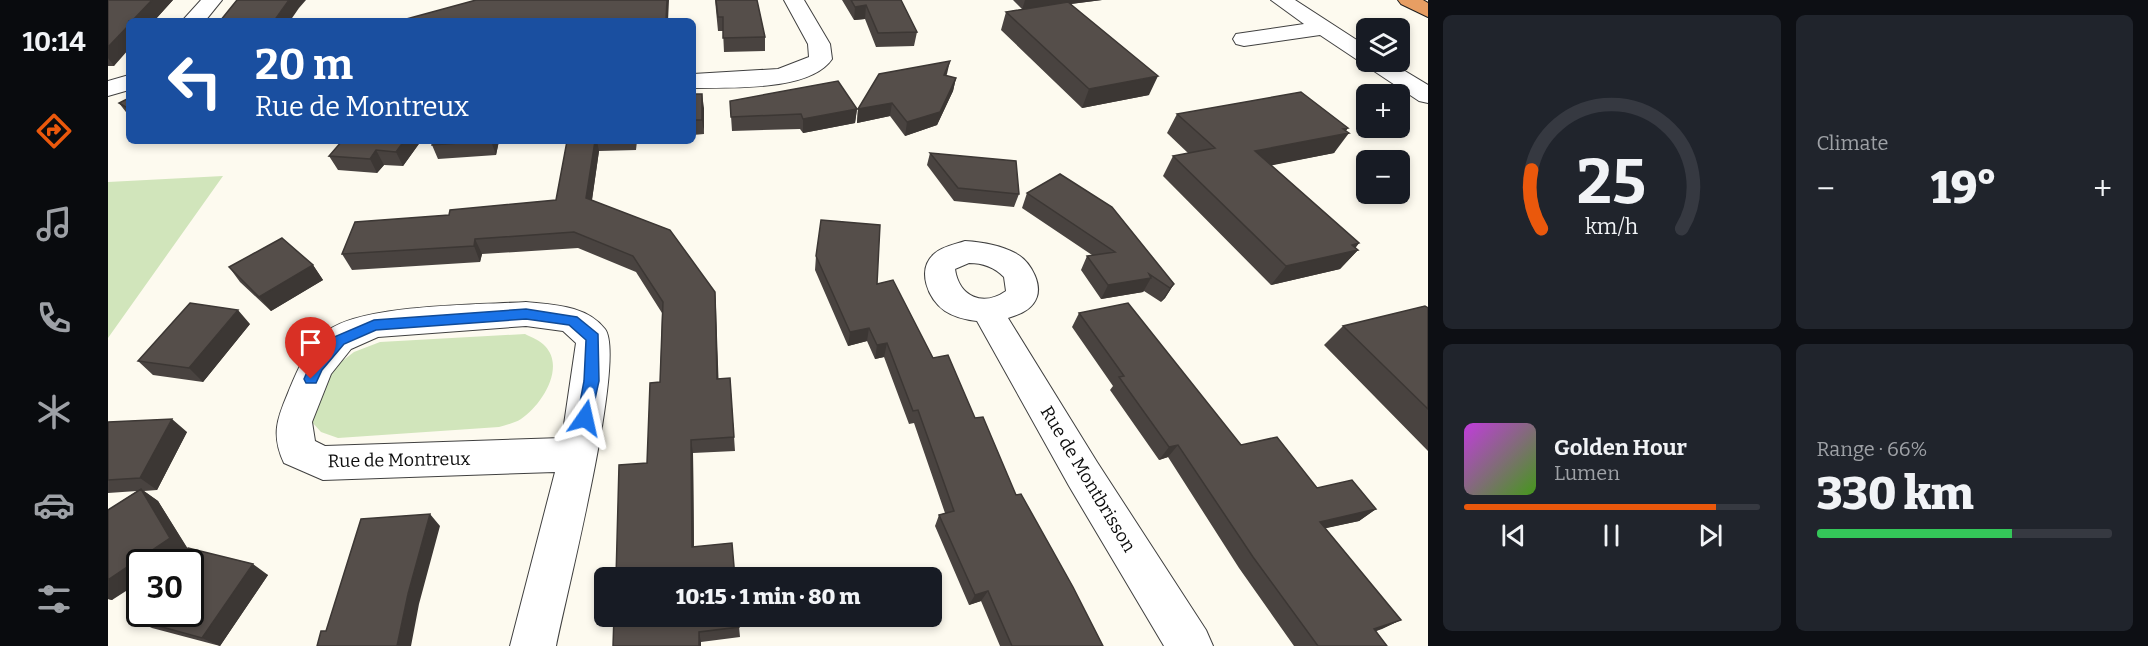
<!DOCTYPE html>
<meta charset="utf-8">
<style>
body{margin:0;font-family:Bitter,serif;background:#20242c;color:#f1f3f6;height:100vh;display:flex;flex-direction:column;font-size:22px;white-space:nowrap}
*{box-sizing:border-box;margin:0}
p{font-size:20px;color:#9ea1a6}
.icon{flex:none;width:33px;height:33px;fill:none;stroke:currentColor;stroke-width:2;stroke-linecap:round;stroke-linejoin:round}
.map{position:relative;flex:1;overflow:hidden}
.panel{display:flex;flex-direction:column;gap:15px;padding:15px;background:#0d0f14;width:720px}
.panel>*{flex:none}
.hud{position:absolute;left:18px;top:18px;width:570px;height:126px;border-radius:9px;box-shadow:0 3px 9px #0003;background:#1a4fa0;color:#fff;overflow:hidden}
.tools{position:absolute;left:1248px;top:18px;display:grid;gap:12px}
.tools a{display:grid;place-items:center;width:54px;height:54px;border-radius:9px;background:#171b24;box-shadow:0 3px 9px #0003;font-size:30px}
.speed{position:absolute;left:18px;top:549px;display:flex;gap:12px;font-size:30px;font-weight:700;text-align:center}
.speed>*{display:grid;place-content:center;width:78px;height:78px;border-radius:50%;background:#171b24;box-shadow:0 3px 9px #0003;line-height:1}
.speed .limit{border:3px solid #111;border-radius:9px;background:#fff;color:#111}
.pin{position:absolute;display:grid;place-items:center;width:51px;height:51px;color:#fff;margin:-62px -26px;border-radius:50% 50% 50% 0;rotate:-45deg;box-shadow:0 0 6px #0007}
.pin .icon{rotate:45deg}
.me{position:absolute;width:66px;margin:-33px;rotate:11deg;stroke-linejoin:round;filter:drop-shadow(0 0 4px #0008)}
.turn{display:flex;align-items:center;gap:21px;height:126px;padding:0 30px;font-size:27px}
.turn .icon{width:78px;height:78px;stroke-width:2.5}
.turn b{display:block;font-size:42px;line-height:51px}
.big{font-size:45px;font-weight:800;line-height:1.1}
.panel .widget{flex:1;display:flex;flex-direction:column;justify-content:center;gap:9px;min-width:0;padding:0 21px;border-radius:9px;background:#20242c}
.panel .dial{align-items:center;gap:0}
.dial svg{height:156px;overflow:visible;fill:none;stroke:#363941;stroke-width:7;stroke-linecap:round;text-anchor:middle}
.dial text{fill:#f1f3f6;stroke:none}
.song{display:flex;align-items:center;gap:18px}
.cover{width:72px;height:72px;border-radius:9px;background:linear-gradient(135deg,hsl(290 70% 55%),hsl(100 70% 35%))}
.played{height:6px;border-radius:3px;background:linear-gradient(90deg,#ea580c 85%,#363941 85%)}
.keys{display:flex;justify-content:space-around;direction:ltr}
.heat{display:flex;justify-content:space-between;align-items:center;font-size:33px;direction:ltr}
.charge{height:9px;border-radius:4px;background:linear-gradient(90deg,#34c759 66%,#363941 0)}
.panel .tiles{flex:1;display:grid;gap:15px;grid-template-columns:repeat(2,1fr)}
.trip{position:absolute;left:486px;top:567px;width:348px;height:60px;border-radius:9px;background:#171b24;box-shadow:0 3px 9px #0003;font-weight:800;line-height:60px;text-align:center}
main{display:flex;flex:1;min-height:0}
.tabs{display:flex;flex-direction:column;width:108px;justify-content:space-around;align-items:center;background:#090b0e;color:#9ea1a6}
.tabs .icon{width:42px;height:42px}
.tabs .on{color:#ea580c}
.tabs b{font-size:27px;color:#f1f3f6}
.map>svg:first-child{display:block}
</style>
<main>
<nav class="tabs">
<b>10:14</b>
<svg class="icon on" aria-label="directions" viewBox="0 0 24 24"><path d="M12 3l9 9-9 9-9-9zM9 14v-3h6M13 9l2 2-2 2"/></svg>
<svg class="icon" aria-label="music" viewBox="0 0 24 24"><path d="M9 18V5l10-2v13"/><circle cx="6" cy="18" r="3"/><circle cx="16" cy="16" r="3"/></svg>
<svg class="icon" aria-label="phone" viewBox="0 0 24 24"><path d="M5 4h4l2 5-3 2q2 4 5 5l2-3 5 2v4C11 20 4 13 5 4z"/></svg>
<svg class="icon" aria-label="climate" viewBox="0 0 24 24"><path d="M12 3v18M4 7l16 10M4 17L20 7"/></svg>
<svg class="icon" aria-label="car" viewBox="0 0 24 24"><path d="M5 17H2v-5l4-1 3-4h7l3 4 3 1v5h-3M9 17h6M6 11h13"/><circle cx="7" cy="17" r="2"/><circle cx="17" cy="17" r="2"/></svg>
<svg class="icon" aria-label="filters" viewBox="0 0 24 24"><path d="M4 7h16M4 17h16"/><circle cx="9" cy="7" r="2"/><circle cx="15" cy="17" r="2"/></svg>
</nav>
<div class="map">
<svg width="1320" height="646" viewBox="0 0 1320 646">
<rect width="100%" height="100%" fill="#fdfaef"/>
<path fill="#d1e5bb" d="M 115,176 L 0,338 L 0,182 Z
M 417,334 C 423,337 433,341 437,346 C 458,368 433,406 413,419 C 407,423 398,425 391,427 L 230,438 L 213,432 L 203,421 L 225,368 L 246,352 L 272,342 Z"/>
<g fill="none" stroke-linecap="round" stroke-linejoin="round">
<g stroke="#404040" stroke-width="2">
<path id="minor" d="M 93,0 L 114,0 L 97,21 L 74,21 Z
M 676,0 L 696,0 L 722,44 L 724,59 C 702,92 621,87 585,88 L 585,74 L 670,69 L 701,57 L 700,44 Z
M 1163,0 L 1187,0 L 1258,46 L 1258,62 L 1282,62 L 1320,85 L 1320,103 L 1311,101 L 1212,35 L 1136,46 L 1128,44 L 1125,39 L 1128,34 L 1196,24 Z
M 21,75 L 21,90 L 0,96 L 0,81 Z
M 857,241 C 874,242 892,245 907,253 C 923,261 938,288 925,304 C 919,312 909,315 900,318 L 989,462 L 1098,630 L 1105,646 L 1056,646 L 961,486 L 869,321 C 859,320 846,317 837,311 C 820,299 808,270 826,254 C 833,247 848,244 857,241 ZM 861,263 C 875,263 886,267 896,277 L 898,291 C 875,307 851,297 847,269 Z
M 418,302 C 446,305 478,305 497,329 C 519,357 457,599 448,646 L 402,646 L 447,472 L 215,480 L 176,463 C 163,435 169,419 180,393 C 189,371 199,346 219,331 C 255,304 370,305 418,302 ZM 418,326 L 455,331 L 468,343 L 454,438 L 217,446 L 207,441 L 204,422 L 223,374 L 243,349 L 270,337 Z"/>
</g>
<g stroke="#1e1e1e" stroke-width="2">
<path id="highway" d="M 1290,0 L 1315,0 L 1320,3 L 1320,17 L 1293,4 Z"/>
</g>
<use href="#minor" fill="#fff" fill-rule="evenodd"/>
<use href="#highway" fill="#e79e63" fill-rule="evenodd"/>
</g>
<path fill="#494340" d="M 0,0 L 65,0 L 46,21 L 21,21 L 6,66 L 0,66 Z
M 607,0 L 649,0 L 657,37 L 657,51 L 616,52 L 615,31 L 610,31 Z
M 734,0 L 793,0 L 809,32 L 806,46 L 768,47 L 757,19 L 746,20 Z
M 905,0 L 994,0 L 963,4 L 1041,95 L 974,108 L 893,30 L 898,12 L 914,9 Z
M 839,76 L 848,78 L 845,91 L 829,125 L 797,136 L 782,116 L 749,123 L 750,109 Z
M 585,94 L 594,94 L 596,134 L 585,135 Z
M 21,98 L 21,116 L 11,103 Z
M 622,101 L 749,109 L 747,123 L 695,133 L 692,129 L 624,131 Z
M 1069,114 L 1238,131 L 1226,153 L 1163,165 L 1251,243 L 1247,248 L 1250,250 L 1232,269 L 1163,285 L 1055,176 L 1065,156 L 1080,153 L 1059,133 Z
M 234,141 L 313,141 L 295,166 L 276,165 L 269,173 L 230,170 L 221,156 Z
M 325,141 L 391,141 L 388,155 L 330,159 L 324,145 Z
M 459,141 L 529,141 L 528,150 L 491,151 L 484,200 L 607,292 L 610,379 L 622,378 L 627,451 L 585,453 L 586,547 L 508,578 L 539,463 L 552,382 L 554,313 L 528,272 L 470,248 L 374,254 L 372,262 L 244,270 L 234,254 L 341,215 L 448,200 Z
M 822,153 L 911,194 L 906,207 L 846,201 L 819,165 Z
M 919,193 L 1066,284 L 1057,298 L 1053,302 L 1036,291 L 1035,292 L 993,299 L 973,270 L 979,256 L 984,255 L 914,208 Z
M 708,256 L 769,284 L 825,358 L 867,418 L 908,495 L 995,646 L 892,646 L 873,601 L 861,605 L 827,526 L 831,515 L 837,513 L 806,423 L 801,424 L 776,357 L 767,359 L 759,341 L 740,346 L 707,270 Z
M 205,265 L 215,280 L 163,311 L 132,282 L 121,267 Z
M 1320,308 L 1320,451 L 1216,345 L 1235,326 Z
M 971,313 L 1133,445 L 1209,488 L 1268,509 L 1251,521 L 1217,528 L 1293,620 L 1268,631 L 1279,646 L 1186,646 L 1131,568 L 1060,457 L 1051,460 L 1002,390 L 1005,386 L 964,327 Z
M 142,324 L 95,382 L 45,375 L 30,361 Z
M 0,422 L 79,432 L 49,490 L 36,491 L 50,501 L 79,548 L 160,575 L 112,646 L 44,628 L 25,619 L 78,550 L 60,562 L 32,562 L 4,600 L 0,599 L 0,510 L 29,491 L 0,493 Z
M 506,616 L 630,616 L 632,637 L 593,642 Z"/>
<path fill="#3c3734" d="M 44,0 L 65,0 L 46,21 L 24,21 Z
M 181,0 L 198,0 L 191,8 L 182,21 L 166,21 Z
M 559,0 L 561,0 L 560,21 L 558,21 Z
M 917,0 L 994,0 L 914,10 Z
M 758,5 L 757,19 L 746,20 L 747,7 Z
M 21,25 L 21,49 L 6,66 L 0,58 L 0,47 Z
M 842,61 L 839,74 L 833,88 L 836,75 Z
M 1050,76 L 1041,95 L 974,108 L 981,89 Z
M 848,78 L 845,91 L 829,125 L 797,136 L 799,122 Z
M 594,94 L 596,108 L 596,134 L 594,120 Z
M 784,103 L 782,116 L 749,123 L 750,109 Z
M 749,109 L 747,123 L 695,133 L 695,119 Z
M 1240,128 L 1236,134 L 1241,133 L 1226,153 L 1135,171 L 1147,151 Z
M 296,141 L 313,141 L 295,166 L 288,152 Z
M 383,141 L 391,141 L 388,155 Z
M 487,141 L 489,141 L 491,151 L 482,213 L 478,198 Z
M 268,150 L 276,165 L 269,173 L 262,159 Z
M 367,239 L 374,254 L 372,262 L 366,246 Z
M 1251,243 L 1245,251 L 1250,250 L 1232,269 L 1163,285 L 1178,266 Z
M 205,265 L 215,280 L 163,311 L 151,297 Z
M 1043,278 L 1035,292 L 993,299 L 1000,285 Z
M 1066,284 L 1057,298 L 1053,302 L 1062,288 Z
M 607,292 L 608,307 L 611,393 L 609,379 Z
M 130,310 L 142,324 L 95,382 L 81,368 Z
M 761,328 L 759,341 L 740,346 L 742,332 Z
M 779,343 L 776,357 L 767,359 L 769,345 Z
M 64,419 L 79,432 L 49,490 L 32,478 Z
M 583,440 L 585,453 L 586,559 L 584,547 Z
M 1070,445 L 1060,457 L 1051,460 L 1061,447 Z
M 33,489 L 50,501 L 80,549 L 60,562 L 32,562 L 32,582 L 4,600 L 0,599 L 0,580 Z
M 1268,509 L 1251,521 L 1196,533 L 1212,522 Z
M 322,514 L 332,526 L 311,604 L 303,646 L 289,646 L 300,594 Z
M 145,564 L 160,575 L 112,646 L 94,638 Z
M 880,591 L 873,601 L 861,605 L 867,595 Z
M 1293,620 L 1274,629 L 1248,638 L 1266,629 Z
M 591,632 L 593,642 L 593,646 L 591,646 Z"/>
<path fill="#554e4a" stroke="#3c3734" stroke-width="1.5" d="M 0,0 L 44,0 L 24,21 L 21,21 L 21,25 L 0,47 Z
M 129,0 L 181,0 L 166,21 L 112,21 Z
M 368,0 L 559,0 L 558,21 L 291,21 Z
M 608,0 L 649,0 L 657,37 L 615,38 L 615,17 L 610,17 Z
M 743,0 L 793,0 L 809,32 L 770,33 L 758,5 L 747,7 Z
M 960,2 L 1050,76 L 981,89 L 898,12 Z
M 842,61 L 836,75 L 848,78 L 832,112 L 799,122 L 784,103 L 750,109 L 771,74 Z
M 730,81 L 749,109 L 695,119 L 693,114 L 623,117 L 622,101 Z
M 1193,92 L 1240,128 L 1235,129 L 1241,133 L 1147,151 L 1251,243 L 1244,245 L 1250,250 L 1178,266 L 1065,156 L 1107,148 L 1069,114 Z
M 585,94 L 594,94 L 594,120 L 585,120 Z
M 21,98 L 21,109 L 11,103 Z
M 234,141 L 296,141 L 288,152 L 268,150 L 262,159 L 221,156 Z
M 325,141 L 380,141 L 324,145 Z
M 459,141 L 487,141 L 478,198 L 562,230 L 607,292 L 609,379 L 622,378 L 626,437 L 583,440 L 584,547 L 624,543 L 627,578 L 508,578 L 511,465 L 539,463 L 542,383 L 552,382 L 555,302 L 525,256 L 466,232 L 367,239 L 366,246 L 234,254 L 247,222 L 341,215 L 342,210 L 448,200 Z
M 822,153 L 908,161 L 911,194 L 850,188 Z
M 952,174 L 1004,207 L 1066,284 L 1062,288 L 1041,274 L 1043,278 L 1000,285 L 979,256 L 1007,252 L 919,193 Z
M 713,220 L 772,225 L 769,284 L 785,280 L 825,358 L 840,355 L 867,418 L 875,417 L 908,495 L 913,494 L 965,587 L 995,646 L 904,646 L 880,591 L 867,595 L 831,515 L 846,511 L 810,410 L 805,411 L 779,343 L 769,345 L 761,328 L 742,332 L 708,256 Z
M 174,238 L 205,265 L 151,297 L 121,267 Z
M 82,303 L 130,310 L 81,368 L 30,361 Z
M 1020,303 L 1133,445 L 1169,437 L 1209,488 L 1244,480 L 1268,509 L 1212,522 L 1293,620 L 1266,629 L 1279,646 L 1210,646 L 1145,557 L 1070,445 L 1061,447 L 1011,377 L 1016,376 L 971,313 Z
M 1317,306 L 1320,308 L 1320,409 L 1235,326 Z
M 64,419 L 32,478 L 0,480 L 0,422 Z
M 33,489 L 62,538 L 0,580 L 0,510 Z
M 322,514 L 300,594 L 289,646 L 209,646 L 213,631 L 218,631 L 253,519 Z
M 80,548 L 145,564 L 94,638 L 25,619 L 32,610 L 32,614 L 82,614 L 82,562 L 68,562 Z
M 506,616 L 630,616 L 631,627 L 591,632 L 591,646 L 505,646 Z"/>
<path fill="#1a73e8" stroke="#114b97" stroke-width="1.5" d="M 418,309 L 469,317 L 490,334 L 491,381 L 482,422 L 477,424 L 469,418 L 476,381 L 478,340 L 461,325 L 418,319 L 268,330 L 236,344 L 214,370 L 208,383 L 198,383 L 196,379 L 203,363 L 226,337 L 266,320 Z"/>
<g text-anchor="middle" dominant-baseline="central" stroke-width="6" stroke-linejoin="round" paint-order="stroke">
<g font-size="18" fill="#0d0d0d" stroke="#fff">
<text transform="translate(291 460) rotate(-1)">Rue de Montreux</text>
<text transform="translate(980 479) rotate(59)">Rue de Montbrisson</text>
</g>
</g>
</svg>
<div class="tools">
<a><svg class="icon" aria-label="layers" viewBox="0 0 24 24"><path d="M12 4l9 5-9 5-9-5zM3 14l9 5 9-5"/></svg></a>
<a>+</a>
<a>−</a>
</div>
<div class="speed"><div class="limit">30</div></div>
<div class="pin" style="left:203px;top:379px;background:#d93025"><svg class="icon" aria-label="arrive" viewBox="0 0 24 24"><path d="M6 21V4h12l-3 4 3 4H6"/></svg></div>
<svg class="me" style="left:477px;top:418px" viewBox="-20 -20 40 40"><path d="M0-17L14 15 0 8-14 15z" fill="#1a73e8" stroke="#fff" stroke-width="4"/></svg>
<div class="trip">10:15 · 1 min · 80 m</div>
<div class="hud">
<div class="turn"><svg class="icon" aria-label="left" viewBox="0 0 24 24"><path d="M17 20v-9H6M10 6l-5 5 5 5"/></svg><div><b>20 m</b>Rue de Montreux</div></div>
</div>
</div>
<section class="panel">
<div class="tiles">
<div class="widget dial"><svg viewBox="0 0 100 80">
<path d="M14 69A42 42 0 1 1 86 69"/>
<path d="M14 69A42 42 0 0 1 9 39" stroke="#ea580c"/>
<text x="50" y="56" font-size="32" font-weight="700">25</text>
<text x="50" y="72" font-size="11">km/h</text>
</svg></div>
<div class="widget"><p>Climate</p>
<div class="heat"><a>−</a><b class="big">19°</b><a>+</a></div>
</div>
<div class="widget">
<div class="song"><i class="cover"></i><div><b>Golden Hour</b><p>Lumen</p></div></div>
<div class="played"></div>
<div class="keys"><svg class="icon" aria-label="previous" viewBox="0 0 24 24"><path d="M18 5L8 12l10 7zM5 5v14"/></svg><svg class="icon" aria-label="pause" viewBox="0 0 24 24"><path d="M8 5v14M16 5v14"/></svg><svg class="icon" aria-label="next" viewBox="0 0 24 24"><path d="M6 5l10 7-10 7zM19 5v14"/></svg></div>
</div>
<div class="widget"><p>Range · 66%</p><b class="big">330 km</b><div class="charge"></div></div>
</div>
</section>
</main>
